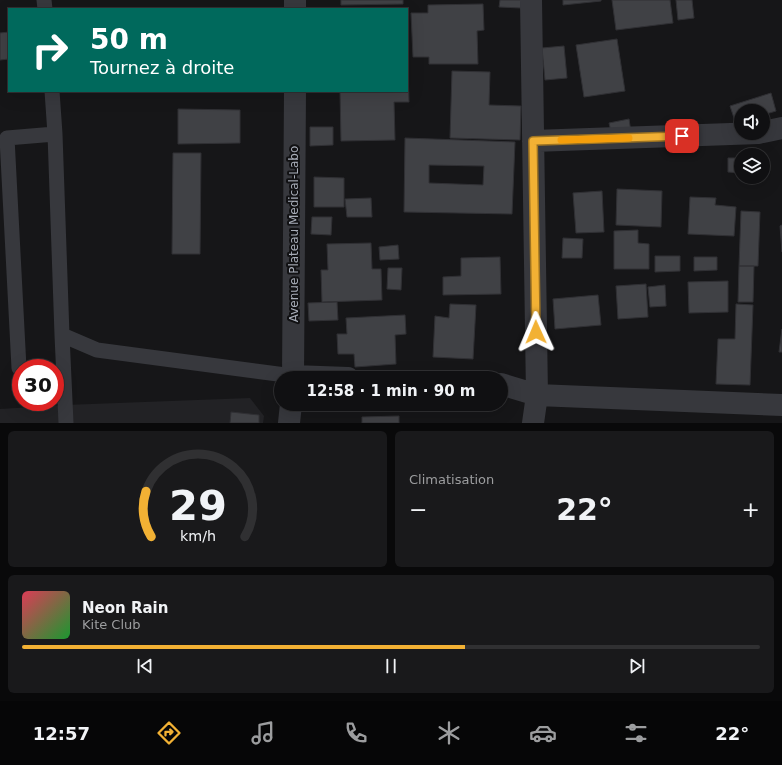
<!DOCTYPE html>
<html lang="fr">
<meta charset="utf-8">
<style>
body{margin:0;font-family:"DejaVu Sans",sans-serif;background:#19191b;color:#f1f3f6;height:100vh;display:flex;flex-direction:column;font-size:15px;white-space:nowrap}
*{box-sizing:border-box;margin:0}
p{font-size:13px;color:#9c9d9f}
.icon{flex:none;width:22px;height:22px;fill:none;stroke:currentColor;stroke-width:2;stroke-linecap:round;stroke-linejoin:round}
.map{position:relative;height:423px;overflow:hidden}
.panel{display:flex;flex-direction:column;gap:8px;padding:8px;background:#09090a;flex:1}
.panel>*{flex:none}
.banner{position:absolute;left:8px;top:8px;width:400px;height:84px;border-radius:0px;box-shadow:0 4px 16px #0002,0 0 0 1px #303032;background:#00695c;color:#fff;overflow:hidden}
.tools{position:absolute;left:734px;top:104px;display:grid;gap:8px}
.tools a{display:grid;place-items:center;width:36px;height:36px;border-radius:50%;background:#101012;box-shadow:0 4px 16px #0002,0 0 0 1px #303032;font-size:20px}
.speed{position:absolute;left:12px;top:359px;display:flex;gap:8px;font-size:20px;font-weight:700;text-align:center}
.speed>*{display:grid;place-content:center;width:52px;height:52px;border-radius:50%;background:#101012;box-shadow:0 4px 16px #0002,0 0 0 1px #303032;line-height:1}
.speed .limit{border:6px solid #d22;background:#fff;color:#111}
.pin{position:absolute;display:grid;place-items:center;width:34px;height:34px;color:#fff;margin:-17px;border-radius:8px;box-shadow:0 2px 6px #0006}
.me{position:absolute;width:44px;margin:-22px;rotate:359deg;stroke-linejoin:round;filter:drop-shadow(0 0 3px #0008)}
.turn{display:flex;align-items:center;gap:14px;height:84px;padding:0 16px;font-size:18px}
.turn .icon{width:52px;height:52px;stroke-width:2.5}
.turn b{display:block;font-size:28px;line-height:34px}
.big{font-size:30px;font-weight:600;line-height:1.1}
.panel .tile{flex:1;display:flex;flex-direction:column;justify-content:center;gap:6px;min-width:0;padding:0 14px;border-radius:6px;background:#19191b}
.panel .dial{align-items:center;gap:0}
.dial svg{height:104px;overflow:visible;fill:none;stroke:#303032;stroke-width:7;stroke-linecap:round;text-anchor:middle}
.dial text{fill:#f1f3f6;stroke:none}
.song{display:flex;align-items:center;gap:12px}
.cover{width:48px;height:48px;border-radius:6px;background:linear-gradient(135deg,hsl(350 70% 55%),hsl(130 70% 35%))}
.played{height:4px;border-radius:2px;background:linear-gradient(90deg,#f2b134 60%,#303032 60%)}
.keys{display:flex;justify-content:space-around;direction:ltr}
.heat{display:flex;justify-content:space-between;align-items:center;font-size:22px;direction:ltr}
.panel .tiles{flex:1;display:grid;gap:8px;grid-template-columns:1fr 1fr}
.tile:last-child{grid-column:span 2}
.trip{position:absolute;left:274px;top:371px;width:234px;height:40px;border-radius:20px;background:#101012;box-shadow:0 4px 16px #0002,0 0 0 1px #303032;font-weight:600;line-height:40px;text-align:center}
.menu{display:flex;height:64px;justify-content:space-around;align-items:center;background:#060607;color:#9c9d9f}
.menu .icon{width:28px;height:28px}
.menu .on{color:#f2b134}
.menu b{font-size:18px;color:#f1f3f6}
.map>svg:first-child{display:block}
</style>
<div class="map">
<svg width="782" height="423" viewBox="0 0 782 423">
<rect width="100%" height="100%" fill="#161618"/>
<path fill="#222225" d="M 250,398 L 264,416 L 263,423 L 0,423 L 0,409 L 65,405 Z"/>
<path fill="#404145" stroke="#303034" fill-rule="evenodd" d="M 341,0 L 403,0 L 403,4 L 341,5 Z
M 500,0 L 521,0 L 521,8 L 499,7 Z
M 563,0 L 601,0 L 601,1 L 563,5 Z
M 612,0 L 670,0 L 673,23 L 616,30 Z
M 676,0 L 692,0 L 694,18 L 678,20 Z
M 483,4 L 484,30 L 477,31 L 478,64 L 429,64 L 429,57 L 413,57 L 411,13 L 428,13 L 428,5 Z
M 9,32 L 9,59 L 0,60 L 0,33 Z
M 617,39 L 625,91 L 584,97 L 576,45 Z
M 564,46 L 567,78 L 545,80 L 542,48 Z
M 407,69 L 408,69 L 409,102 L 394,102 L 395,140 L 341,141 L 340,91 L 407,91 Z
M 452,71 L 490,72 L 489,105 L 521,106 L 520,140 L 450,138 Z
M 771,93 L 776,111 L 763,115 L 763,111 L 741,111 L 741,123 L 736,124 L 730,106 Z
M 178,109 L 240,110 L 240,143 L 178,144 Z
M 629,119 L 631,132 L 612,136 L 609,123 Z
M 310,127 L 333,127 L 333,145 L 310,146 Z
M 405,138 L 515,142 L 512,214 L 404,212 ZM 429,165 L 484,166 L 483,185 L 429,183 Z
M 173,153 L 201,153 L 200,254 L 172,254 Z
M 728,158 L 741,158 L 741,173 L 728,172 Z
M 314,177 L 344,178 L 344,207 L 314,207 Z
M 617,189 L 662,191 L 661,227 L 616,225 Z
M 602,191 L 604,232 L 576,233 L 573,193 Z
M 690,197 L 716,198 L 715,205 L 736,207 L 734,236 L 688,234 Z
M 371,198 L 372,217 L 347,217 L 345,199 Z
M 741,211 L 760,212 L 758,266 L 739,266 Z
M 312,217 L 332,217 L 331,235 L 311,234 Z
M 782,225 L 782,252 L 780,226 Z
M 638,230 L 638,243 L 649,244 L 649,269 L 614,269 L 614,231 Z
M 563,238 L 583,239 L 582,258 L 562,258 Z
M 371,243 L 372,269 L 381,269 L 382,300 L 322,302 L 321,270 L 328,270 L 327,244 Z
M 398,245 L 399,259 L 380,260 L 379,247 Z
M 655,256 L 680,256 L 680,271 L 655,272 Z
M 500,257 L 501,294 L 443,295 L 443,277 L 461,276 L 461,258 Z
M 694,257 L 717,257 L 717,270 L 694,271 Z
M 739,266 L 754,266 L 753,302 L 738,302 Z
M 388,268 L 402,268 L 401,290 L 387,289 Z
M 728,281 L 728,312 L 689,313 L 688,282 Z
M 646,284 L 648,317 L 618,319 L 616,286 Z
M 665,285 L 666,306 L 650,307 L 648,287 Z
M 598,295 L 601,325 L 555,329 L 553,299 Z
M 337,302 L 338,320 L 309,321 L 308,303 Z
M 450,304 L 476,305 L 473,359 L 433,357 L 435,316 L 449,318 Z
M 736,304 L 753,305 L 750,385 L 716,384 L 718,339 L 735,339 Z
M 405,315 L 406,334 L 395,335 L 396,364 L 355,367 L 354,354 L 338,354 L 337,334 L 347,334 L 346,318 Z
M 782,329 L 782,352 L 779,352 Z
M 231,412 L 259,415 L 259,423 L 230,423 Z
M 399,416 L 399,423 L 362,423 L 362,417 Z"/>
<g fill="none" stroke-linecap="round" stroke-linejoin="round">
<path stroke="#37383d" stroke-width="15" d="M 44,0 L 45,9
M 52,91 L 55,134 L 62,335 L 97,350 L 293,376
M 62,335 L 66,423
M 19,368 L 7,138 L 55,134"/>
<path stroke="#37383d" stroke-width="22" d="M 531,0 L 537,395 L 533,423
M 295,9 L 295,0
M 763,132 L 782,128
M 533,141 L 759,133
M 293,376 L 348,378
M 293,378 L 295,91
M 501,384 L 537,395 L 782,405
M 289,423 L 291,404"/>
</g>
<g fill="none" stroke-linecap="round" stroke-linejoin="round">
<g stroke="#9d7322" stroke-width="10">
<path id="route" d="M 536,332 L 533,141 L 682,136"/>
</g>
<use href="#route" stroke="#f2b134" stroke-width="7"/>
<path stroke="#f59e0b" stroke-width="7" d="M 561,140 L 629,138"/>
</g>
<g text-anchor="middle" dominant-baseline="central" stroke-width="4" stroke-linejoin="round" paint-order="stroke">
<g font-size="12" fill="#a8adb8" stroke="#111113">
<text transform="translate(294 234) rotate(-90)">Avenue Plateau Medical-Labo</text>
</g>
</g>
</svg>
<div class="tools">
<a><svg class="icon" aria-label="sound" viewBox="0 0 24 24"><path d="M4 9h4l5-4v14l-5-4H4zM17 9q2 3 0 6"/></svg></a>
<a><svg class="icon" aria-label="layers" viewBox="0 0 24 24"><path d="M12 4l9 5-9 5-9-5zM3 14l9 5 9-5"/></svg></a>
</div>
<div class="speed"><div class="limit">30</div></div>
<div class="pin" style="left:682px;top:136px;background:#d93025"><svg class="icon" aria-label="arrive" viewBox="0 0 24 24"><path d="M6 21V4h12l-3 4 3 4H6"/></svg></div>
<svg class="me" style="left:536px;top:332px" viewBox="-20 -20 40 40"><path d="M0-17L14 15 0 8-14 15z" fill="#f2b134" stroke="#fff" stroke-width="4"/></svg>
<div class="trip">12:58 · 1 min · 90 m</div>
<div class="banner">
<div class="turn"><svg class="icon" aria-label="right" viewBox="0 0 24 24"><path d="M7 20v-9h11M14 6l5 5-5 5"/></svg><div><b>50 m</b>Tournez à droite</div></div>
</div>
</div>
<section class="panel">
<div class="tiles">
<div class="tile dial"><svg viewBox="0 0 100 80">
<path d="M14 69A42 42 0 1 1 86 69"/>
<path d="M14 69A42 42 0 0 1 10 34" stroke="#f2b134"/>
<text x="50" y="56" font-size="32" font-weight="700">29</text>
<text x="50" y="72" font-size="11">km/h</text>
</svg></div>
<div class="tile"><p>Climatisation</p>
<div class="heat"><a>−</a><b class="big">22°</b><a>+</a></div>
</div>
<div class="tile">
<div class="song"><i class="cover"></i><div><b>Neon Rain</b><p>Kite Club</p></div></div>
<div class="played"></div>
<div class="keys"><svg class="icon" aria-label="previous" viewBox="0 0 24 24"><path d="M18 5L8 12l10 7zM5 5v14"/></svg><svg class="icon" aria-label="pause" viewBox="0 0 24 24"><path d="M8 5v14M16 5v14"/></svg><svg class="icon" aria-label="next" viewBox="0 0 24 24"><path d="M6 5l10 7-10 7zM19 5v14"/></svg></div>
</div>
</div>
</section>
<nav class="menu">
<b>12:57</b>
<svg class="icon on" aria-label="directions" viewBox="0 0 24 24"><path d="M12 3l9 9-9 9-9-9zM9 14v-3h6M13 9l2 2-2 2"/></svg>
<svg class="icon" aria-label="music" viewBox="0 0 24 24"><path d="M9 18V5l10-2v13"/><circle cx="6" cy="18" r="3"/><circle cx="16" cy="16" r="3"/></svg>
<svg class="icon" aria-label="phone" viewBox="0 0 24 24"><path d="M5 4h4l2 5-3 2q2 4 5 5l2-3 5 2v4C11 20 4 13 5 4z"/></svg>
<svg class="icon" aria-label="climate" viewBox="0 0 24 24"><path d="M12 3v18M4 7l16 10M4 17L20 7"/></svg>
<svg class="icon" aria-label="car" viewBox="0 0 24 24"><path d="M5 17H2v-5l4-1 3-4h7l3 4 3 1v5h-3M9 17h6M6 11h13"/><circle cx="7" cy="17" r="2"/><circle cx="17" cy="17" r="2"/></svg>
<svg class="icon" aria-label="filters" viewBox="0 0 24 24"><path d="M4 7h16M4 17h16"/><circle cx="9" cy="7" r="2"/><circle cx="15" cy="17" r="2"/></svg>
<b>22°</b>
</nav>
